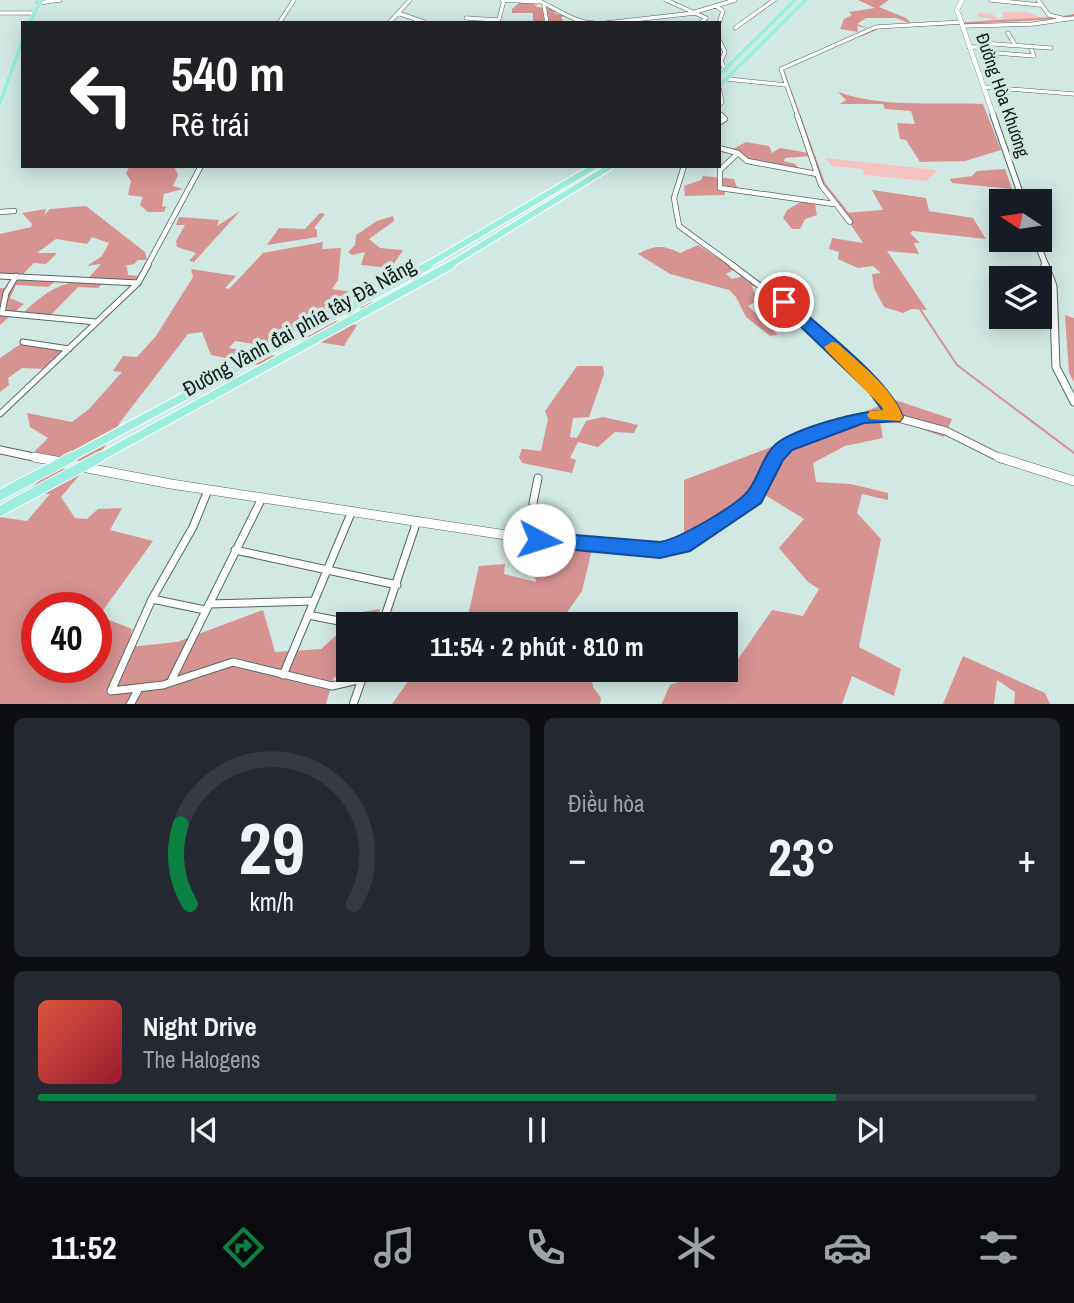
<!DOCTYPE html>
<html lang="vi">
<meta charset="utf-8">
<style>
body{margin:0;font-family:"Archivo Narrow",sans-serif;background:#242831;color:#f1f3f6;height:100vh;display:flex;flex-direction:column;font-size:26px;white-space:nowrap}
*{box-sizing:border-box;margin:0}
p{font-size:23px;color:#9ea1a6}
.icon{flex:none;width:38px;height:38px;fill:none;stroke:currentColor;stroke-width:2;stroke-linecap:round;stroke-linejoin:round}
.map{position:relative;height:704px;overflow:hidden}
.side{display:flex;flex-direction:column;gap:14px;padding:14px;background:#0d0f14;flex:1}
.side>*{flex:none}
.top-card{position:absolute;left:21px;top:21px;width:700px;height:147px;border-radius:0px;box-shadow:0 4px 18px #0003;background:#202124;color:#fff;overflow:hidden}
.needle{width:46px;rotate:282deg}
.fabs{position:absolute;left:989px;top:189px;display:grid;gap:14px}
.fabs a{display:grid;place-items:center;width:63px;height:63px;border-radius:0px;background:#171b24;box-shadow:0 4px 18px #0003;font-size:35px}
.speed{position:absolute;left:21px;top:592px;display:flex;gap:14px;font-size:35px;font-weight:700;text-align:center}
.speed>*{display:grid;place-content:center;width:91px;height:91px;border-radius:50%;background:#171b24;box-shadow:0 4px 18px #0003;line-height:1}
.speed .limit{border:10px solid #d22;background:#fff;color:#111}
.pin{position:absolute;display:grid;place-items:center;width:60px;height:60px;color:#fff;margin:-30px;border:4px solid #fff;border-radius:50%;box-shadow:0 2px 7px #0007}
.me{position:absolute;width:77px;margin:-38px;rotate:95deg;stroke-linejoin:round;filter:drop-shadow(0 0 5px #0008)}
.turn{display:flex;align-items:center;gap:24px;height:147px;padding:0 35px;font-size:32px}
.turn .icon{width:91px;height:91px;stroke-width:2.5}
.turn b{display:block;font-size:49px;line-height:60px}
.big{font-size:52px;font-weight:700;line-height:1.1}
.side .tile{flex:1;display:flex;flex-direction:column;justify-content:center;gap:10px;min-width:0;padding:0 24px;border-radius:10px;background:#242831}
.side .dial{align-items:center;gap:0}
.dial svg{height:182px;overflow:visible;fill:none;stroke:#363941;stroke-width:7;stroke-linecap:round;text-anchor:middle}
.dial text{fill:#f1f3f6;stroke:none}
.song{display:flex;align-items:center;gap:21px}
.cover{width:84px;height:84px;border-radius:10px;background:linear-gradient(135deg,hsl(10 70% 55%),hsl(350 70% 35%))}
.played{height:7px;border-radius:4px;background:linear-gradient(90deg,#0b8043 80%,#363941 80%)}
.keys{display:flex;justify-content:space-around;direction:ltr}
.heat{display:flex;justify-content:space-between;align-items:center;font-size:38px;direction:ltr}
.side .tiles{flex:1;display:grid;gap:14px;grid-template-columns:1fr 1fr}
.tile:last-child{grid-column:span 2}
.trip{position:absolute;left:336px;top:612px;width:402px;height:70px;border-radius:0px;background:#171b24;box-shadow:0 4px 18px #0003;font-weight:700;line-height:70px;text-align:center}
.tabs{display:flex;height:112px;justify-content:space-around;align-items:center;background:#090b0e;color:#9ea1a6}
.tabs .icon{width:49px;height:49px}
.tabs .current{color:#0b8043}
.tabs b{font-size:32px;color:#f1f3f6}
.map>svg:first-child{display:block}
</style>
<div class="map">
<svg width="1074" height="705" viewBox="0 0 1074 705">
<rect width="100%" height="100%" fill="#d2e9e3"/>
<path fill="#f5c3c2" d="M 979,12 L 992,14 L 999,19 L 1003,18 L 1003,12 L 1027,12 L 1046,20 L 987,23 L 985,21 L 992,19 L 977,16 Z
M 825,158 L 938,170 L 926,181 L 864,175 L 863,169 L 832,166 Z"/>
<path fill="#d79292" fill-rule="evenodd" d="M 858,0 L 889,0 L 879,7 L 906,18 L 912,24 L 896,18 L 866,18 L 857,24 L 868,28 L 857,26 L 858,32 L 840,29 L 844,19 L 852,15 L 849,12 L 875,8 Z
M 520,2 L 538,4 L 534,5 C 540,10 551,5 557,11 L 554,13 L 565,16 L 561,17 L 564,23 L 533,23 L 533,13 L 512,13 L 512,9 Z
M 838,92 C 882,108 937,102 983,104 L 1001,150 L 965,161 L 920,162 L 906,140 L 900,139 L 897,123 L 915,124 L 911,111 L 885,109 L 883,104 L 840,104 L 846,100 Z
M 746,142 L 769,146 L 772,153 L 780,148 L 809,153 L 811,156 L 785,158 L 784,161 L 795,164 L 800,170 L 746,160 L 733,149 Z
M 130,166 L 174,166 L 178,175 L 173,186 L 183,189 L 164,194 L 162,206 L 166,207 L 164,212 L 148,212 L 140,205 L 143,197 L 128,195 L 131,181 L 126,173 Z
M 1005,169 L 1012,189 L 952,183 L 950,179 L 972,176 L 977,171 Z
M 703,176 L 734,179 L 738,190 L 724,189 L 725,195 L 685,196 L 684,186 L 701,180 Z
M 872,190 L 926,198 L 929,211 L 973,218 L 986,239 L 913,231 L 910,233 L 920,243 L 914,243 L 919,254 L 887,251 L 927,310 L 912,309 L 903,313 L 884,307 L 874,288 L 872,274 L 881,273 L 873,266 L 858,268 L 838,259 L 839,252 L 829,249 L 832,238 L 863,243 L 843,213 L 883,210 Z
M 804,200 L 815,204 L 817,215 L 805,219 L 800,229 L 792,229 L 783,218 L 787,210 Z
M 86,206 L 145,252 L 147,260 L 138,260 L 134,264 L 124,266 L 127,267 L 128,275 L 140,276 L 136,280 L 108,279 L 98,288 L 78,287 L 47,319 L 21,315 C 39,298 59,280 85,282 L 101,264 L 87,266 L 102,256 L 109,243 L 92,237 L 87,244 L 56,239 L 37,253 L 57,253 L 46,264 L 34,263 L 22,275 L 0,273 L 0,234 L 31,227 L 32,224 L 22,213 L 46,209 L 44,215 L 50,209 Z
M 240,211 L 194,262 L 189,261 L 196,253 L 177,247 L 176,241 L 185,225 L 176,225 L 179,217 L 219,220 L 217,226 Z
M 320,213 L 325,214 L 314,228 L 317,230 L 317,237 L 267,245 L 279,228 L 305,229 Z
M 393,216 L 394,221 L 369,239 L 380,248 L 403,250 L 391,268 L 361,265 L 365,252 L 352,255 L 348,252 L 355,245 L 356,235 L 377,221 Z
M 323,242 L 322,249 L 341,248 L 338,280 L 332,289 L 376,296 L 367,309 L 341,306 L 331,320 L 357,325 L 344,346 L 281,336 L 273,347 L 235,341 L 229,348 L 277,356 L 269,367 L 211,355 L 202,332 L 188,334 L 121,421 L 103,449 L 89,463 L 34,452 L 48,438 L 30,427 L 27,413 L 72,422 L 89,409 L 122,372 L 113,371 L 123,356 L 137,357 L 156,336 L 193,277 L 191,269 L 236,276 L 225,288 L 229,289 L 263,253 Z
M 698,245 L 735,269 L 726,274 L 732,279 L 743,276 L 758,285 L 752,287 L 758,300 L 748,306 L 778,335 L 770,336 L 746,317 L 736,297 L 729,290 L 670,274 L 638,254 C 655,245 662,245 680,253 Z
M 18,279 L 57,280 L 48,287 L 16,285 L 10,298 L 24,304 L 0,325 L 0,288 L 7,288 Z
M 1065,315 L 1074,318 L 1074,382 L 1069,373 Z
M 22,343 L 68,347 L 44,369 L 22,368 L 8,378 L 9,385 L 0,392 L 0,358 Z
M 577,366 L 603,366 L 604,374 L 589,417 L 573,418 L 570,437 L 577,438 L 586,421 L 603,417 L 638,425 L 634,433 L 615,432 L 598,447 L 578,442 L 570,458 L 576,460 L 572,473 L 522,463 L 519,457 L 522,449 L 541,451 L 548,419 L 545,411 Z
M 895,400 L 952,419 L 944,437 L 905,423 L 880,422 L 883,438 L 845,446 L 813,463 L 816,482 L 851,484 L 888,493 L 888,500 L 862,494 L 857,513 L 881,539 L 859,647 L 901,669 L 894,696 L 852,676 L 842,704 L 661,705 L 670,685 L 734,665 L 772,610 L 803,616 L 819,589 L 808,582 L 779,548 L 804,519 L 765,495 L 705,542 L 684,535 L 684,480 Z
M 51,466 L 82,472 L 61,497 L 75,518 L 87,519 L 98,509 L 122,508 L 110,530 L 153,541 L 99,616 L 132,629 L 129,647 L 177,642 L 263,610 L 275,652 L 321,649 L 362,612 L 380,609 L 375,625 L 348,625 L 348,670 L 361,670 L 360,673 L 346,680 L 334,677 L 326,704 L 0,705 L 0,517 L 27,521 L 50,494 L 28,493 ZM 37,607 L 96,607 L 96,667 L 37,667 Z
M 530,543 L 592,549 L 582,591 L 558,625 L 466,625 L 479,566 L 505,564 L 504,574 L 536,582 Z
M 963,656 L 1045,693 L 1050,704 L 1014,704 L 1015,692 L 997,680 L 994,704 L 943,704 Z
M 416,670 L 590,670 L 593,687 L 601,698 L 600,704 L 392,704 Z"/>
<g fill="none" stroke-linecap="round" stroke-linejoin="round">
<path stroke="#d79393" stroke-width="2" d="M 1063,17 L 1074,15
M 934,25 L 1054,18
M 862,35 L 876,29
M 783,70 L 824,183 L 902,282 L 957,365 L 1074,453"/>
<g stroke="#536762" stroke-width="4.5">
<path id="street-far3" d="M 502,0 L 538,2
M 537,0 C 556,8 574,23 594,23
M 666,0 L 706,18 L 700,23
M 991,0 L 1040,5
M 1038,0 L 1049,15 L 1065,19
M 38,3 L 60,0
M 544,5 L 547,23
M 716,6 L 723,11 L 719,23
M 695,12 L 735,0
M 0,13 L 34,13
M 398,13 L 424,22
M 466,18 L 498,20
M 279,23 L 294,0
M 389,23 L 410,0
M 498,23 L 504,0
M 606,23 L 695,13
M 964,26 L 1033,24 L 1074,18
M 735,28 L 774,0
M 1008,33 L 1015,45
M 719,40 L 725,52 L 721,61 L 725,70
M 969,47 L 982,47 L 986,52 L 1034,56 L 1030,46
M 982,47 L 981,43 L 1051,48
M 727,79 L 786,85
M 984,87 L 1074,94
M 719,88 L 722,102 L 719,106
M 719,114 L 723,117
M 798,117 L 781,69 L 876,27 L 962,22"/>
</g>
<g stroke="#536762" stroke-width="6">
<path id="street-far2" d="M 797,115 L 821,185 L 850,222
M 719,123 L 725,119 L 721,115
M 719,148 L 738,153 L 747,161 L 817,174
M 738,153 L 720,170 L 720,188 L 834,204
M 684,166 L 674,198 L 679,226 L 734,266
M 0,212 L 14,211
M 147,266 L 201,166"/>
</g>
<g stroke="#536762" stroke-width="7">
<path id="street-far1" d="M 732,265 C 771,294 879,373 894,417
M 0,276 L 138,283
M 16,276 L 6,293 L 2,313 L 96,322
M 23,342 L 69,349
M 0,414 L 138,283 L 148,265"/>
</g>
<g stroke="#536762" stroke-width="9">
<path id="street" d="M 538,478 L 533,503 L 539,540
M 208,490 L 193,527 L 152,599 L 111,691 L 163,685 L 233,662 L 332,686 L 362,679
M 235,550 L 397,585
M 152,599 L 205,610
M 209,604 L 314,601
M 308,615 L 360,625
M 382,625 L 417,521
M 283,675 L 352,511
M 171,681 L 262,498
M 130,705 L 138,690
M 353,705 L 365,670"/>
</g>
<g stroke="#536762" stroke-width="5">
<path id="secondary-far3" d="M 962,0 L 957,10 L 994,117"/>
</g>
<g stroke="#536762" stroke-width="7">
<path id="secondary-far2" d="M 993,115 L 1023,201
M 1036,240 L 1046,266"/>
</g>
<g stroke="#536762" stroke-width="9">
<path id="secondary-far1" d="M 1045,265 L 1053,286 L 1056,367 L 1074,402
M 0,450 L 43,459
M 775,459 L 785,446 L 862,417 L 887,415 L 946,431 L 1002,459"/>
</g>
<g stroke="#536762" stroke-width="10">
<path id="secondary" d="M 34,457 L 61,462
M 998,457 L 1074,481
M 82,467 L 171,484 L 539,540 L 660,550 L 683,546 L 698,539 L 754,498 L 776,457"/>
</g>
<g stroke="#fff" stroke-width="5">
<path id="primary-far3" d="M 30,23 L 41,0
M 719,75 L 795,0
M 719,86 L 806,0
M 0,103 L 23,39"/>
</g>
<g stroke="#fff" stroke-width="8">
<path id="primary-far2" d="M 426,266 L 595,166
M 448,266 L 611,166"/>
</g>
<g stroke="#fff" stroke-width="10">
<path id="primary-far1" d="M 68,459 L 429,265
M 97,459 L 451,265"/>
</g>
<g stroke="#fff" stroke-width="12">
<path id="primary" d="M 0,495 L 72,457
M 0,511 L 100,457"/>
</g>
<use href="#street-far3" stroke="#fff" stroke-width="3.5"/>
<use href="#street-far2" stroke="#fff" stroke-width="4.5"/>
<use href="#street-far1" stroke="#fff" stroke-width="5"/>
<use href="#street" stroke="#fff" stroke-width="7"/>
<use href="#secondary-far3" stroke="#fff" stroke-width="4.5"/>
<use href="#secondary-far2" stroke="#fff" stroke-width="5"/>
<use href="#secondary-far1" stroke="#fff" stroke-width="7"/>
<use href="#secondary" stroke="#fff" stroke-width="9"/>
<use href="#primary-far3" stroke="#9eeee0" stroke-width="4.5"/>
<use href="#primary-far2" stroke="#9eeee0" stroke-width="6"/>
<use href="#primary-far1" stroke="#9eeee0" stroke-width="8"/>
<use href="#primary" stroke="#9eeee0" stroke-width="10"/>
</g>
<path fill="#1a73e8" stroke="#114b97" stroke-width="2" d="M 784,298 L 789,299 C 820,328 889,379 903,417 L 900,421 L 864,423 L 792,450 L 783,460 L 761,503 L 690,551 L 660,558 L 532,546 L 529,540 L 532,535 L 539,532 L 660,542 C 679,539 736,506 748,491 C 760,476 763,452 780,441 C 802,427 858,411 883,411 L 869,392 L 779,306 L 777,302 Z"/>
<path fill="#f59e0b" d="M 832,342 L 837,343 C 861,365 891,386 903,417 L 900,421 L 870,419 L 867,415 L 870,411 L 883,410 L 882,407 L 826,350 L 824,347 Z"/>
<g text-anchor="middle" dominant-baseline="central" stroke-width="7" stroke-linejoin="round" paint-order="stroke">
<g font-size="18" fill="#141c1a" stroke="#d2e9e3">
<text transform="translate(1003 95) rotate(71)">Đường Hòa Khương</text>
</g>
<g font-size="21" fill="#141c1a" stroke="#d2e9e3">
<text transform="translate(299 327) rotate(-29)">Đường Vành đai phía tây Đà Nẵng</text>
</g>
</g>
</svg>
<div class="fabs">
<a><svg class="needle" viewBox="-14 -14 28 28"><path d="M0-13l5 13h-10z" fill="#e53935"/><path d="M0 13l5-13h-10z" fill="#9ea1a6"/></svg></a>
<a><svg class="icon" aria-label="layers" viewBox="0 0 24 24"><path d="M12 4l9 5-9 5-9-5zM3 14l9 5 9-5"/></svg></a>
</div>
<div class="speed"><div class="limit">40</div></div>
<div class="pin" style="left:784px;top:302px;background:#d93025"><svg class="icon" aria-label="arrive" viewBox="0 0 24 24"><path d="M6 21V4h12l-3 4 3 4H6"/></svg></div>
<svg class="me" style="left:539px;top:540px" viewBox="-20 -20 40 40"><circle r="19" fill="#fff"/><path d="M0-13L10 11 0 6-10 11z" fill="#1a73e8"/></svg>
<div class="trip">11:54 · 2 phút · 810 m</div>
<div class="top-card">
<div class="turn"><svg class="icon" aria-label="left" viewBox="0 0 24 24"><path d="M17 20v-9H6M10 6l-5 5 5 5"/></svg><div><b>540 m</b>Rẽ trái</div></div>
</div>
</div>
<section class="side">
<div class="tiles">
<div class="tile dial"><svg viewBox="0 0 100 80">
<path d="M14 69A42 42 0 1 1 86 69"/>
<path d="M14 69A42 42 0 0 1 10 34" stroke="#0b8043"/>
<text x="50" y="56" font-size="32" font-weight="700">29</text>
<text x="50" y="72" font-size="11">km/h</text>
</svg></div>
<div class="tile"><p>Điều hòa</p>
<div class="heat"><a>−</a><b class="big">23°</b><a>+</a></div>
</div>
<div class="tile">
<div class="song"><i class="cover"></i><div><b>Night Drive</b><p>The Halogens</p></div></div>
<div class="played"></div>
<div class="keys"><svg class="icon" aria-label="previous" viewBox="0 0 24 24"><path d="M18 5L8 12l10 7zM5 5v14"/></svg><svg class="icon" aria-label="pause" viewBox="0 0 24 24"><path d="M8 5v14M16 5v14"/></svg><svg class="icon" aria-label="next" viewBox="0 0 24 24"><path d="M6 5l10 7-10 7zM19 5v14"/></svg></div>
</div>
</div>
</section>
<nav class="tabs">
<b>11:52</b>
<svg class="icon current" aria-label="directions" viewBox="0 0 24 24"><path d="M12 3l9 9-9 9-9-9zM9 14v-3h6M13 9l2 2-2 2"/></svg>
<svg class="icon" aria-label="music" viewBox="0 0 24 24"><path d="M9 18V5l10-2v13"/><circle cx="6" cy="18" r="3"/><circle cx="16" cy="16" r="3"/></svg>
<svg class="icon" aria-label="phone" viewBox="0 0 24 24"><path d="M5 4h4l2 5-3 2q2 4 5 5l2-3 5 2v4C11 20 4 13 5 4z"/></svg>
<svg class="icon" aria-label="climate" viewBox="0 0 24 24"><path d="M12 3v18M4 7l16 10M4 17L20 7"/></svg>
<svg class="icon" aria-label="car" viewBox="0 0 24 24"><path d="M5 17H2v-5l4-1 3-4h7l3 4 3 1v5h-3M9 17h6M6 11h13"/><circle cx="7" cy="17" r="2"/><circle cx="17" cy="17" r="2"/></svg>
<svg class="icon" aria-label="filters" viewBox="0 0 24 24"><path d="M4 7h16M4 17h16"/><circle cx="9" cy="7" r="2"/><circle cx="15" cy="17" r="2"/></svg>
</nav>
